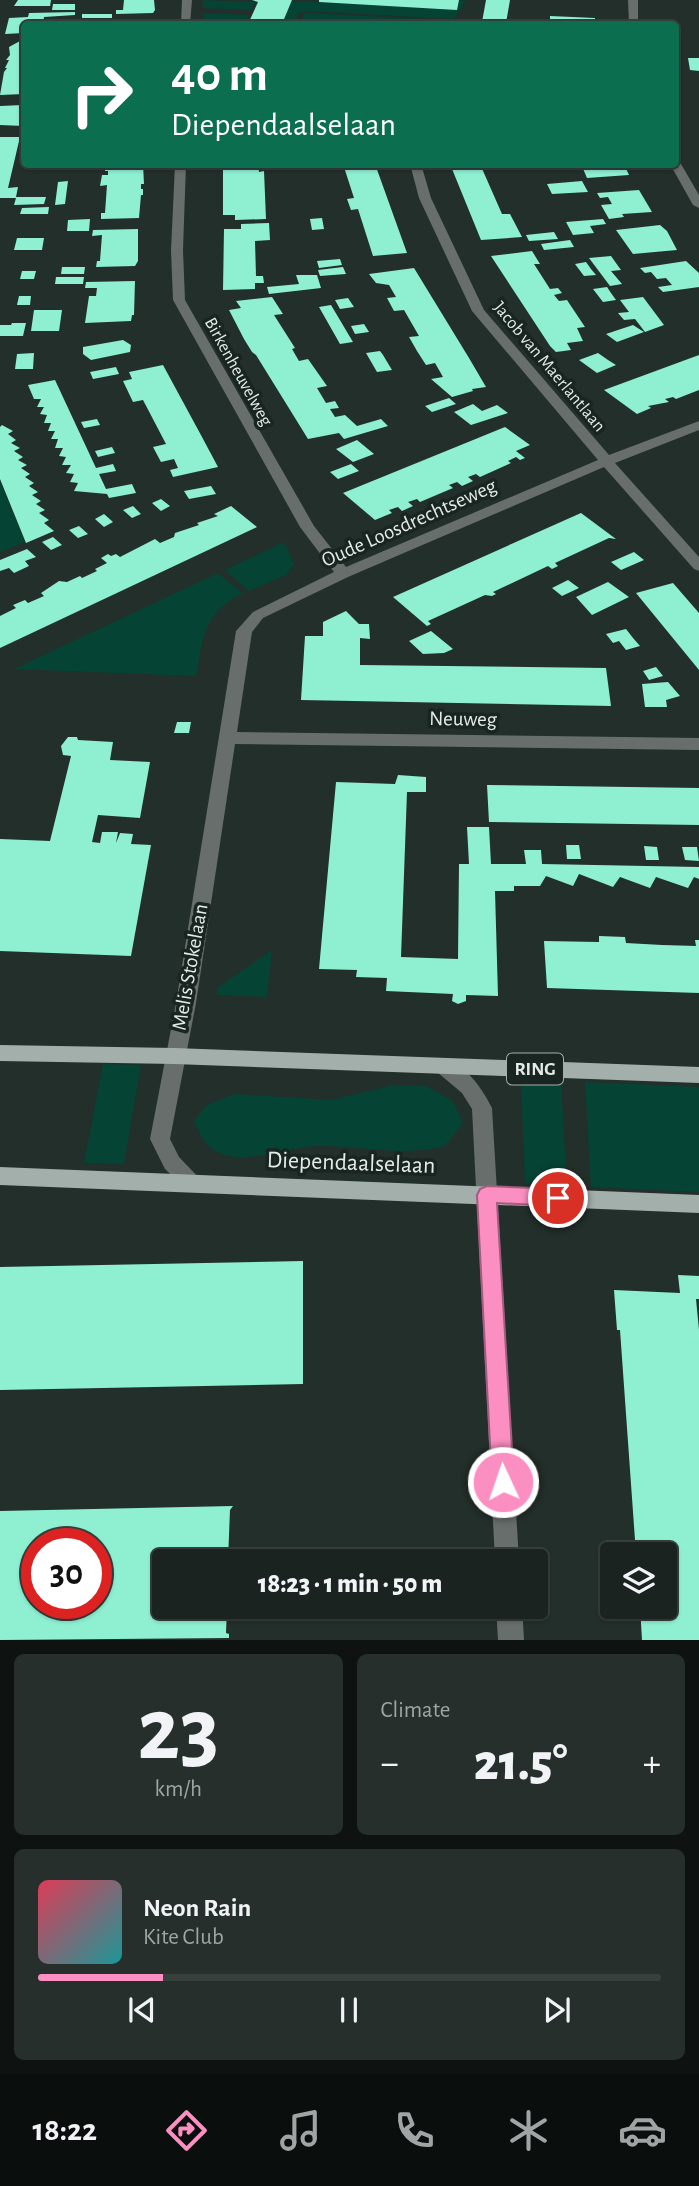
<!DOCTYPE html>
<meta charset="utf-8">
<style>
body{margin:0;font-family:"Alegreya Sans",sans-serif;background:#272f2d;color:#f1f3f6;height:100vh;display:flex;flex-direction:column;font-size:26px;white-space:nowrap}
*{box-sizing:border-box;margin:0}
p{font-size:23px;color:#9fa4a5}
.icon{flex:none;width:38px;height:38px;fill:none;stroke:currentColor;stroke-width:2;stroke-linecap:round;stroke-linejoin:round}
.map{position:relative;height:1640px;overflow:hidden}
.drawer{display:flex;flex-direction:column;gap:14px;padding:14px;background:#0e1312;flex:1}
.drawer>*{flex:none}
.hud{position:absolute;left:21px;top:21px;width:658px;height:147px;border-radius:7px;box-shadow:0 2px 5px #0004,0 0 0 2px #38403e;background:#0b6e4f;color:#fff;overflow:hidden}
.controls{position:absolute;left:600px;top:1542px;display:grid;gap:14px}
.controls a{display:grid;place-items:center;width:77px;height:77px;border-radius:7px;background:#1a2320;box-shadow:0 2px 5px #0004,0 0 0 2px #38403e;font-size:35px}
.speed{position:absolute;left:21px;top:1528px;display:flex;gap:14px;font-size:35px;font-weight:700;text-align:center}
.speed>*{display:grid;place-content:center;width:91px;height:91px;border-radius:50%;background:#1a2320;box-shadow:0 2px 5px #0004,0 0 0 2px #38403e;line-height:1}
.speed .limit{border:10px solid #d22;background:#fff;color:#111}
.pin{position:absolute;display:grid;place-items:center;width:60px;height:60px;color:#fff;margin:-30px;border:4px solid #fff;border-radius:50%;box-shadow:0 2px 7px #0007}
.me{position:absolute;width:77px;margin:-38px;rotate:357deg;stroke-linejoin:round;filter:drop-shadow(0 0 5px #0008)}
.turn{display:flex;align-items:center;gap:24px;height:147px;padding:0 35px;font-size:32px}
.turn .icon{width:91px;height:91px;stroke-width:2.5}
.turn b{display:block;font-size:49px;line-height:60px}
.big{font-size:52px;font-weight:800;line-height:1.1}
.drawer .tile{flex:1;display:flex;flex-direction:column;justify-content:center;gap:10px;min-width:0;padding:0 24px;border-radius:10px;background:#272f2d}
.drawer .dial{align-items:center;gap:0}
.dial b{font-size:91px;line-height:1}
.song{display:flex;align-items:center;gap:21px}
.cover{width:84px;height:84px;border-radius:10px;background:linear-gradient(135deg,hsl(350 70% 55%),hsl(180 70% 35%))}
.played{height:7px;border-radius:4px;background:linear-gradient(90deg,#fc8fc1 20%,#38403e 20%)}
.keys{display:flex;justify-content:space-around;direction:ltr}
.heat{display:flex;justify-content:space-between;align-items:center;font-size:38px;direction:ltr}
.drawer .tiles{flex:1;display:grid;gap:14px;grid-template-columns:1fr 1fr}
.tile:last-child{grid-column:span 2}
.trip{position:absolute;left:152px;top:1549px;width:396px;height:70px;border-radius:7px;background:#1a2320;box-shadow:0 2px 5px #0004,0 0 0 2px #38403e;font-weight:800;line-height:70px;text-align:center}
.tab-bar{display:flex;height:112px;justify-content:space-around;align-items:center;background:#0a0e0d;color:#9fa4a5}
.tab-bar .icon{width:49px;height:49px}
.tab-bar .on{color:#fc8fc1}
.tab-bar b{font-size:32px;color:#f1f3f6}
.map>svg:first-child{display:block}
</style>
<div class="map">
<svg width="699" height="1640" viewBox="0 0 699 1640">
<rect width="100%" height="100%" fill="#232f2b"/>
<path fill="#054334" d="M 203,0 L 255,2 L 251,9 L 245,10 L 203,8 Z
M 466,0 L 454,19 L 307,11 L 299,13 L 293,24 L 282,24 L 292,1 L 422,6 Z
M 204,13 L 249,15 L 244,24 L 204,24 Z
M 309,13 L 460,21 L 459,24 L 300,24 L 304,14 Z
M 0,481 L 25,542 L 0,552 Z
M 284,542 L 294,564 L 286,575 L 249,591 L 225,570 Z
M 218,573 L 243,593 C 204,612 203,637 196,676 L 14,669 Z
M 272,950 L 267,997 L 217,995 L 217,988 Z
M 103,1064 L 141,1065 L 124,1164 L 84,1163 Z
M 521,1080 L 561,1081 L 567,1186 L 525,1184 Z
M 585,1082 L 699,1087 L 699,1192 L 591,1187 Z
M 394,1085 L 426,1086 L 453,1101 L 463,1123 L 445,1146 C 399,1157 366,1146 321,1146 C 289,1146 257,1163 225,1155 C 207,1150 200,1136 194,1121 L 207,1105 L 234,1094 L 331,1100 Z"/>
<path fill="#8eefd1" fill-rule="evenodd" d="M 18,0 L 51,0 L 50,6 L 14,6 Z
M 124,0 L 154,0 L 155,10 L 153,13 L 116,14 L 116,10 L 123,10 Z
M 252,0 L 292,0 L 282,24 L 248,24 L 258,2 Z
M 319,0 L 459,0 L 457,10 L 319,2 Z
M 486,0 L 510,0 L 506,23 L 484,24 L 482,22 Z
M 53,4 L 75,4 L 75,10 L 52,10 Z
M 75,12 L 75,15 L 44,17 L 43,24 L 24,24 L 24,33 L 5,34 L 9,18 L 28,17 L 29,13 Z
M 82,14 L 112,14 L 112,18 L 82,18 Z
M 550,16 L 595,18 L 595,24 L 542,24 L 543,20 L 550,20 Z
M 20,41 L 24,41 L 24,94 L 0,95 L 4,72 L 7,68 L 5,68 L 9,60 L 6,60 L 10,55 L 9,47 Z
M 688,58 L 699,58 L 699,71 L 690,70 Z
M 23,105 L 21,115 L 24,115 L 24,126 L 0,125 L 0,106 Z
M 0,137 L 20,137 L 8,188 L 18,187 L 16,197 L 46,197 L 44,204 L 14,205 L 16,198 L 0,198 Z
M 105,164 L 143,164 L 144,184 L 141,184 L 141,189 L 143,189 L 143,195 L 141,195 L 139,218 L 101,219 L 101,213 L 105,213 L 107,185 L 100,186 L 102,175 L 108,175 L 108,171 L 105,171 Z
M 223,164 L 258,164 L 259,172 L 264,171 L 266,219 L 235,220 L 235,215 L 223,215 Z
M 343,164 L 375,164 L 407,253 L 373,256 L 358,209 L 351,210 L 347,199 L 354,198 Z
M 450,164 L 480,164 L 502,214 L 510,214 L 522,237 L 481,240 Z
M 581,164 L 624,164 L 629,175 L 587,178 Z
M 68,181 L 65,204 L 55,205 L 58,182 Z
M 582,181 L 588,192 L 552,194 L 547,184 Z
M 639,190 L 652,212 L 622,214 L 624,217 L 609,219 L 601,205 L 612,204 L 608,197 L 600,198 L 597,193 Z
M 49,207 L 48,214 L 20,214 L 22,208 Z
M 322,218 L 324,229 L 312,230 L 310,219 Z
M 90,219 L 89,231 L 67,231 L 68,220 Z
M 603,219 L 606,224 L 590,226 L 594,233 L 573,235 L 566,222 Z
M 269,223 L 270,240 L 255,241 L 256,276 L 263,276 L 264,283 L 255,283 L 255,289 L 223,290 L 224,229 L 241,229 L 241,224 Z
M 660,225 L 667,231 L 677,250 L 633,254 L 616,230 Z
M 138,229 L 138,261 L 135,266 L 96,267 L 97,261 L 100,261 L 102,235 L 92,236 L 93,230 Z
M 554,232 L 558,239 L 529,241 L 526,235 Z
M 17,238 L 44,238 L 42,250 L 14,250 Z
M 570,240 L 574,247 L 544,250 L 541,244 Z
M 532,251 L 540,264 L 534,264 L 550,289 L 558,288 L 562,293 L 554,295 L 559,301 L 567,300 L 585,327 L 577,328 L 583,341 L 567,343 L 571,350 L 556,352 L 550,346 L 491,256 Z
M 611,256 L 621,270 L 611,271 L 622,284 L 610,286 L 589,258 Z
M 340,259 L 342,265 L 319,268 L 317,261 Z
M 686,261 L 699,273 L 699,287 L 663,292 L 658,287 L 672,285 L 666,278 L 657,279 L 651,272 L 645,273 L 640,268 Z
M 586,262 L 591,269 L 596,275 L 584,276 L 575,264 Z
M 62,267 L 85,267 L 84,274 L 61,274 Z
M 343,267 L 346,274 L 320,276 L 318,270 Z
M 414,268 L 469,358 L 486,387 L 472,389 L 473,391 L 452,397 L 431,379 L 443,377 L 435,363 L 426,365 L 417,351 L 409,337 L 419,336 L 404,310 L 394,311 L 387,298 L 396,297 L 389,285 L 376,283 L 369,274 Z
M 22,271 L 36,271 L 34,279 L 20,279 Z
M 296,275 L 317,275 L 321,288 L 269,294 L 267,287 L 299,284 Z
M 56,277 L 84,277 L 83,284 L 55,284 Z
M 135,281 L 134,315 L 132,315 L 131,321 L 85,323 L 89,296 L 96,296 L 97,288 L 85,288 L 86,282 Z
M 607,287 L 611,293 L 616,300 L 603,302 L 593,289 Z
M 19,296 L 31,296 L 30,305 L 17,305 Z
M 272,297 L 283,314 L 274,315 L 295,348 L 292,349 L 299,361 L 308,359 L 327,386 L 317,388 L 326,403 L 335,401 L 339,408 L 330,409 L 335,417 L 345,415 L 357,426 L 381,419 L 388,426 L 344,439 L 339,433 L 308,439 L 256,355 L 252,352 L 244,339 L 229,310 L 241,308 L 236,301 Z
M 643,297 L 664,325 L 645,332 L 635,319 L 624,320 L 618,313 L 629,312 L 620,300 Z
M 348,298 L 354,307 L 340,309 L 335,300 Z
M 331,305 L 350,337 L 353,342 L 340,344 L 319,307 Z
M 34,310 L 62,310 L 59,331 L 31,331 Z
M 12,323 L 26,323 L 23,336 L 0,336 L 0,325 L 11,325 Z
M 364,324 L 369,332 L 355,334 L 351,326 Z
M 633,325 L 644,332 L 617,342 L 606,334 Z
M 123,340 L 131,345 L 130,352 L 91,360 L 83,354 L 83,347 Z
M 380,351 L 383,355 L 392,370 L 377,372 L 366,353 Z
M 34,353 L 33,369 L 15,369 L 17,354 Z
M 598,353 L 608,360 L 616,365 L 597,373 L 579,360 Z
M 699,355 L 699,390 L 676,399 L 673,397 L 665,399 L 669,402 L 648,406 L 651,408 L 637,414 L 604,390 Z
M 163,365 L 202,437 L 218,467 L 173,477 L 170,470 L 178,468 L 174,459 L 161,462 L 153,447 L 166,444 L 143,400 L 133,402 L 123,381 L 132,379 L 129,372 Z
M 116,367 L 119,374 L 93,379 L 90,372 Z
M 55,380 L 96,468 L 113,464 L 116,471 L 99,474 L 106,489 L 132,484 L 136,493 L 109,498 L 107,494 L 74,491 L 78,483 L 70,482 L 74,474 L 66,473 L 71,465 L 62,465 L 66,457 L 59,456 L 63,448 L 55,448 L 58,439 L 51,439 L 55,431 L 48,431 L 51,423 L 44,423 L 47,415 L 40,414 L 44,407 L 37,407 L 41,399 L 34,399 L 28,385 Z
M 449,398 L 456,404 L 432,412 L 425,406 Z
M 473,404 L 482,411 L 497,405 L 508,413 L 471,425 L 454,412 Z
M 97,419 L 100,425 L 84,428 L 81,422 Z
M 2,425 L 13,431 L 8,434 L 16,440 L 11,443 L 20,448 L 14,451 L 23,457 L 18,460 L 27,465 L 21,468 L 30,474 L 25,477 L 34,483 L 29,486 L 38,492 L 32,495 L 41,501 L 36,504 L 45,510 L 39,513 L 49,520 L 44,523 L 54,531 L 26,543 L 0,479 L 0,427 Z
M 505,427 L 530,445 L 516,451 L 525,458 L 520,460 L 516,457 L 508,461 L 511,463 L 480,477 L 476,474 L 468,477 L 473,481 L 462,486 L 457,482 L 449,485 L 453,488 L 420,502 L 417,499 L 408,502 L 413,506 L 402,511 L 398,507 L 389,510 L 392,513 L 375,520 L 343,493 Z
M 357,440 L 374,454 L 353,462 L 336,449 Z
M 112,447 L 115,453 L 98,457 L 95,451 Z
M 351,464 L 359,471 L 338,479 L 330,472 Z
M 211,486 L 216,494 L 189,499 L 184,491 Z
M 161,499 L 170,506 L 161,511 L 152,503 Z
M 133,506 L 141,514 L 132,518 L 123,510 Z
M 231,506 L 257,527 L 0,648 L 0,616 L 16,608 L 13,605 L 25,600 L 28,603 L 44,596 L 41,593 L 59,581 L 67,582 L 80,576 L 82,578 L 97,571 L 95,569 L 107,563 L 101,558 L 108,554 L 111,556 L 116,554 L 120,557 L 155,539 L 160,543 L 174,537 L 175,533 L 199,525 L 197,523 L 218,516 L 214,514 Z
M 581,513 L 616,539 L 609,538 L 555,563 L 558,566 L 552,569 L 548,566 L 493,592 L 496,594 L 492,596 L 485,595 L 428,621 L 431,624 L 427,626 L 393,597 Z
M 104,514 L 113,522 L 104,527 L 95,519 Z
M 79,526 L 88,534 L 78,538 L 69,530 Z
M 53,537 L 62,545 L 51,550 L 42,542 Z
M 27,549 L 36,557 L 25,561 L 29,566 L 14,573 L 9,568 L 0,571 L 0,560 Z
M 634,552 L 644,560 L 621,570 L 611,562 Z
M 568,580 L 579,588 L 562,596 L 552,588 Z
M 608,582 L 629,597 L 592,615 L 576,597 Z
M 673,583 L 699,613 L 699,670 L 636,593 Z
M 346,611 L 359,624 L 369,624 L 370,639 L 360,638 L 360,665 L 606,668 L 611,706 L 301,700 L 305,636 L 323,636 L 323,622 Z
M 626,629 L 633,638 L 640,646 L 626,650 L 619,641 L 613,643 L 606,634 Z
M 431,631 L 453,649 L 444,653 L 423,654 L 409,641 Z
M 656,667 L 663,676 L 649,680 L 643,671 Z
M 668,682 L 680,696 L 666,700 L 667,707 L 645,707 L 642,684 Z
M 177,722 L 191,722 L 189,733 L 174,733 Z
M 68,737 L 77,737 L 78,740 L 113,742 L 110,760 L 150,762 L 140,818 L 98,815 L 92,842 L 100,843 L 102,832 L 118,832 L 116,843 L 120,833 L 133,834 L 131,844 L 151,845 L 131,956 L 0,951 L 0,839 L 50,841 L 71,756 L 63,755 L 61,746 Z
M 398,775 L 426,777 L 426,792 L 407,792 L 401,957 L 458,959 L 459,864 L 469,864 L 467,827 L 489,827 L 491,864 L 526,864 L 524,850 L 541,850 L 542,864 L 699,867 L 699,879 L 694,877 L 688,888 L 656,877 L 650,888 L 620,877 L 613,887 L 579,874 L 573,886 L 546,876 L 540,886 L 514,886 L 514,891 L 495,891 L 498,996 L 466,995 L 466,1001 L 458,1004 L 452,1001 L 453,994 L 386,991 L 387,978 L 356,977 L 357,970 L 319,969 L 336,782 L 395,784 Z
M 487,785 L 699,788 L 699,825 L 489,822 Z
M 566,845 L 579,845 L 581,859 L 567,859 Z
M 644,846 L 657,847 L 659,860 L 646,860 Z
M 682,847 L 697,847 L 699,861 L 685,860 Z
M 599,936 L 625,937 L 626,943 L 662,945 L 696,946 L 695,940 L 699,940 L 699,993 L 547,988 L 544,941 L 599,942 Z
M 303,1261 L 303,1384 L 0,1390 L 0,1267 Z
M 678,1275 L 699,1276 L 699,1299 L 696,1299 L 699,1330 L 699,1640 L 642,1640 L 640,1606 L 665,1606 L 665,1554 L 636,1554 L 620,1330 L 617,1330 L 614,1290 L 680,1293 Z
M 233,1506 L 230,1510 L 228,1561 L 164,1561 L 164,1606 L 227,1606 L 226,1633 L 229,1634 L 229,1638 L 0,1640 L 0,1511 ZM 37,1544 L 96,1544 L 96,1603 L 37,1603 Z"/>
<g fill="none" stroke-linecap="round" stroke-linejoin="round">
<path fill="#686e6b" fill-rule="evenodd" d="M 182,0 L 192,0 L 190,24 L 181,24 Z
M 628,0 L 638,0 L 638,24 L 629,24 Z
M 676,161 L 681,164 L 699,195 L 699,208 L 693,205 L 670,164 L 676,164 Z
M 175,164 L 186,164 L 183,250 L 185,300 L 314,526 L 346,567 L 598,460 L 472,311 L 419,198 L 410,164 L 421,164 L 431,198 L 484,310 L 609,455 L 699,421 L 699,430 L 615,463 L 699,557 L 699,571 L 694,569 L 604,467 L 348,577 L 263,618 L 252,632 L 237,732 L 699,738 L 699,750 L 235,744 L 196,1003 L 170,1139 L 179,1157 L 204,1183 L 200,1189 L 193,1192 L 186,1189 L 165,1169 L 150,1139 L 176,1003 L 236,631 L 253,612 L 334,572 L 300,527 L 173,300 L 171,250 Z
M 444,1058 C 466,1065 482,1088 492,1108 L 519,1561 L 495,1561 L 472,1109 L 462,1093 L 437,1072 L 434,1066 L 437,1060 Z
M 496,1606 L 522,1606 L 524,1640 L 498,1640 Z"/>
<path fill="#a3afab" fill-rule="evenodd" d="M 0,1045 L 174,1048 L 699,1067 L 699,1083 L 174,1064 L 0,1061 Z
M 0,1167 L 699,1195 L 699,1213 L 0,1185 Z"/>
</g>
<path fill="#fc8fc1" stroke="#a45d7d" stroke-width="2" d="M 487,1186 L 558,1189 L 565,1192 L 568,1198 L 565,1204 L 558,1206 L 497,1203 L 514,1482 L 510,1489 L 503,1493 L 495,1489 L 492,1482 L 477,1195 L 480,1189 Z"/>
<g text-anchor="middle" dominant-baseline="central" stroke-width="7" stroke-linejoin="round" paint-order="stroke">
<g font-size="18" fill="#e3eae8" stroke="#192521">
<text transform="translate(549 367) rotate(50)">Jacob van Maerlantlaan</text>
<text transform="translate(238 372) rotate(61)">Birkenheuvelweg</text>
</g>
<rect fill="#192521" stroke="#a6afac" stroke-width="2" x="507" y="1053.5" width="56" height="31" rx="5"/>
<g font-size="19" font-weight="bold" fill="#e3eae8">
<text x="535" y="1069">RING</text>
</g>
<g font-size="21" fill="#e3eae8" stroke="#192521">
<text transform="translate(409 523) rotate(-24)">Oude Loosdrechtseweg</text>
<text transform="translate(463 719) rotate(1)">Neuweg</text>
<text transform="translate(190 967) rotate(-80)">Melis Stokelaan</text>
</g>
<g font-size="24" fill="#e3eae8" stroke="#192521">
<text transform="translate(351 1163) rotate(2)">Diependaalselaan</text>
</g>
</g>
</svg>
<div class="controls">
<a><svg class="icon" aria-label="layers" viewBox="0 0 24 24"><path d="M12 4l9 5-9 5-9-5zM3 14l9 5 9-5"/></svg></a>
</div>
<div class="speed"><div class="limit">30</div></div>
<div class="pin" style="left:558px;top:1198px;background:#d93025"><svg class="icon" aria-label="arrive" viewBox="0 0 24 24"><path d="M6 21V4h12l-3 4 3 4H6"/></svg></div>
<svg class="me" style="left:503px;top:1482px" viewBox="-20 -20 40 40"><circle r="17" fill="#fc8fc1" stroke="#fff" stroke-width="3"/><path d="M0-11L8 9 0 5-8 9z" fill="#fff"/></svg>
<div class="trip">18:23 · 1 min · 50 m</div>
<div class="hud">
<div class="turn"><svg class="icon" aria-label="right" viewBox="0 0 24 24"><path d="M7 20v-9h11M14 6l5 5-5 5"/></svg><div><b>40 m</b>Diependaalselaan</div></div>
</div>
</div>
<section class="drawer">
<div class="tiles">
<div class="tile dial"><b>23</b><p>km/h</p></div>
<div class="tile"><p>Climate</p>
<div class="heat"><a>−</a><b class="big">21.5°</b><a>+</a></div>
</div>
<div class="tile">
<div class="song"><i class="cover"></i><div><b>Neon Rain</b><p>Kite Club</p></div></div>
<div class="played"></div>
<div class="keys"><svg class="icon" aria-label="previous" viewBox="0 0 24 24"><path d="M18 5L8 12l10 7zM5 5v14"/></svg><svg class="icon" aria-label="pause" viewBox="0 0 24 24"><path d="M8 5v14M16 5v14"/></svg><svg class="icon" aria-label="next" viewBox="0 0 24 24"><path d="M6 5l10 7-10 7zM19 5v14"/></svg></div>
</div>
</div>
</section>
<nav class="tab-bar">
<b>18:22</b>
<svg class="icon on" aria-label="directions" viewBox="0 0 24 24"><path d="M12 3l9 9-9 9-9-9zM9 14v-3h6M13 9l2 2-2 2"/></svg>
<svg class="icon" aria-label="music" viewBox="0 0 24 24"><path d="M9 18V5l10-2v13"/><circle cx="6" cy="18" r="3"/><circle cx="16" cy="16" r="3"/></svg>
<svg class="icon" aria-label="phone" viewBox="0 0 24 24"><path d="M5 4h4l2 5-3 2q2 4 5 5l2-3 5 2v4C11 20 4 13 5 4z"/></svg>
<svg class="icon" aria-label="climate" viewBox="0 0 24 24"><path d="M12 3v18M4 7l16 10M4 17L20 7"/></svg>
<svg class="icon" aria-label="car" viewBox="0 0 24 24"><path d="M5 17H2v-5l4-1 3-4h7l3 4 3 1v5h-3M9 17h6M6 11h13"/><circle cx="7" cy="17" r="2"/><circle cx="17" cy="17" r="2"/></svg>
</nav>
